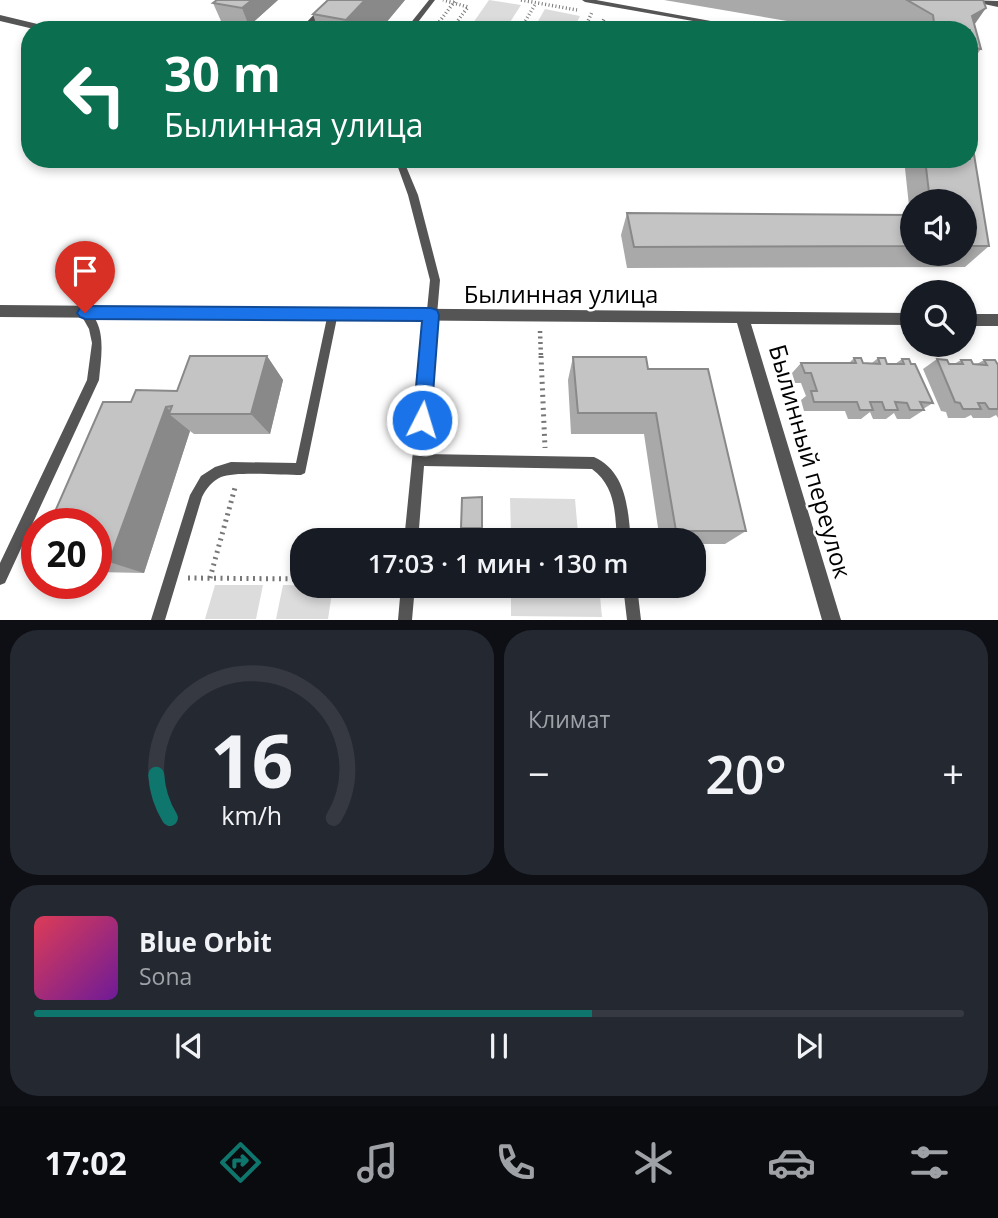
<!DOCTYPE html>
<html lang="ru">
<meta charset="utf-8">
<style>
body{margin:0;font-family:"Open Sans",sans-serif;background:#242831;color:#f1f3f6;height:100vh;display:flex;flex-direction:column;font-size:26px;white-space:nowrap}
*{box-sizing:border-box;margin:0}
p{font-size:23px;color:#9ea1a6}
.icon{flex:none;width:38px;height:38px;fill:none;stroke:currentColor;stroke-width:2;stroke-linecap:round;stroke-linejoin:round}
.map{position:relative;height:620px;overflow:hidden}
.panel{display:flex;flex-direction:column;gap:10px;padding:10px;background:#0d0f14;flex:1}
.panel>*{flex:none}
.banner{position:absolute;left:21px;top:21px;width:957px;height:147px;border-radius:28px;box-shadow:0 4px 10px #0003;background:#0b6e4f;color:#fff;overflow:hidden}
.tools{position:absolute;left:900px;top:189px;display:grid;gap:14px}
.tools a{display:grid;place-items:center;width:77px;height:77px;border-radius:50%;background:#171b24;box-shadow:0 4px 10px #0003;font-size:35px}
.speed{position:absolute;left:21px;top:508px;display:flex;gap:14px;font-size:35px;font-weight:700;text-align:center}
.speed>*{display:grid;place-content:center;width:91px;height:91px;border-radius:50%;background:#171b24;box-shadow:0 4px 10px #0003;line-height:1}
.speed .limit{border:10px solid #d22;background:#fff;color:#111}
.pin{position:absolute;display:grid;place-items:center;width:60px;height:60px;color:#fff;margin:-72px -30px;border-radius:50% 50% 50% 0;rotate:-45deg;box-shadow:0 0 7px #0007}
.pin .icon{rotate:45deg}
.me{position:absolute;width:77px;margin:-38px;rotate:5deg;stroke-linejoin:round;filter:drop-shadow(0 0 5px #0008)}
.turn{display:flex;align-items:center;gap:24px;height:147px;padding:0 28px;font-size:32px}
.turn .icon{width:91px;height:91px;stroke-width:2.5}
.turn b{display:block;font-size:49px;line-height:60px}
.big{font-size:52px;font-weight:600;line-height:1.1}
.panel .tile{flex:1;display:flex;flex-direction:column;justify-content:center;gap:10px;min-width:0;padding:0 24px;border-radius:28px;background:#242831}
.panel .dial{align-items:center;gap:0}
.dial svg{height:182px;overflow:visible;fill:none;stroke:#363941;stroke-width:7;stroke-linecap:round;text-anchor:middle}
.dial text{fill:#f1f3f6;stroke:none}
.song{display:flex;align-items:center;gap:21px}
.cover{width:84px;height:84px;border-radius:10px;background:linear-gradient(135deg,hsl(350 70% 55%),hsl(280 70% 35%))}
.played{height:7px;border-radius:4px;background:linear-gradient(90deg,#0f766e 60%,#363941 60%)}
.keys{display:flex;justify-content:space-around;direction:ltr}
.heat{display:flex;justify-content:space-between;align-items:center;font-size:38px;direction:ltr}
.panel .tiles{flex:1;display:grid;gap:10px;grid-template-columns:1fr 1fr}
.tile:last-child{grid-column:span 2}
.trip{position:absolute;left:290px;top:528px;width:416px;height:70px;border-radius:28px;background:#171b24;box-shadow:0 4px 10px #0003;font-weight:600;line-height:70px;text-align:center}
.tab-bar{display:flex;height:112px;justify-content:space-around;align-items:center;background:#090b0e;color:#9ea1a6}
.tab-bar .icon{width:49px;height:49px}
.tab-bar .current{color:#0f766e}
.tab-bar b{font-size:32px;color:#f1f3f6}
.map>svg:first-child{display:block}
</style>
<div class="map">
<svg width="998" height="620" viewBox="0 0 998 620">
<rect width="100%" height="100%" fill="#fff"/>
<path fill="#dcdcdc" d="M 489,0 L 521,5 L 505,30 L 468,30 Z
M 545,9 L 580,16 L 573,30 L 533,30 Z
M 510,498 L 575,499 L 578,533 L 511,533 Z
M 215,585 L 263,585 L 256,619 L 205,619 Z
M 283,585 L 333,586 L 328,619 L 276,619 Z
M 511,586 L 599,586 L 602,617 L 511,616 Z"/>
<g fill="none" stroke-linecap="round" stroke-linejoin="round">
<path stroke="#777" stroke-width="3.5" stroke-dasharray="1 2.5" stroke-linecap="butt" d="M 521,0 L 577,10
M 430,24 L 453,27 L 468,7 L 443,0
M 633,24 L 665,30
M 433,30 L 455,1
M 520,30 L 536,3
M 584,30 L 592,12
M 599,30 L 604,19"/>
<path stroke="#777" stroke-width="4.5" stroke-dasharray="2 3.5" stroke-linecap="butt" d="M 540,331 L 541,357"/>
<path stroke="#777" stroke-width="5" stroke-dasharray="2 4.5" stroke-linecap="butt" d="M 541,356 L 545,448
M 188,578 L 303,579
M 210,578 L 236,484"/>
<path fill="#555" fill-rule="evenodd" d="M 429,0 L 435,0 L 412,30 L 405,30 Z
M 582,0 L 596,0 L 760,30 L 744,30 L 585,2 Z
M 395,159 L 403,159 L 418,195 L 440,280 L 425,454 L 594,457 C 627,472 628,510 631,541 L 617,541 C 615,513 616,487 592,469 L 424,466 L 418,541 L 404,541 L 430,280 L 408,195 Z
M 85,309 C 108,323 101,357 99,380 L 5,583 L 0,585 L 0,563 L 87,380 L 92,343 L 89,329 L 80,313 L 81,310 Z
M 333,309 L 337,310 L 338,313 L 305,473 L 301,475 C 284,475 235,471 221,477 C 212,481 206,489 202,497 L 165,620 L 151,620 L 190,495 L 201,476 L 215,467 L 231,462 L 296,463 L 328,313 L 329,310 Z
M 401,586 L 415,586 L 412,620 L 398,620 Z
M 623,586 L 637,586 L 641,620 L 627,620 Z"/>
<path fill="#555" fill-rule="evenodd" d="M 328,0 L 337,0 L 308,30 L 299,30 Z
M 965,0 L 998,1 L 998,7 Z
M 0,15 L 54,28 L 55,30 L 38,30 L 0,21 Z
M 0,305 L 912,313 L 912,325 L 751,324 L 841,620 L 822,620 L 737,323 L 0,317 Z
M 964,314 L 998,314 L 998,326 L 964,326 Z"/>
</g>
<path fill="#a9a9a9" fill-rule="evenodd" d="M 217,0 L 278,0 L 249,26 L 221,21 L 213,3 Z
M 405,0 L 380,30 L 318,30 L 313,14 Z
M 664,0 L 983,0 L 974,24 L 981,49 L 970,64 L 970,30 L 840,30 Z
M 904,159 L 970,159 L 989,246 L 965,267 L 627,268 L 621,235 L 627,213 L 910,215 ZM 912,201 L 964,201 L 964,254 L 912,254 Z
M 267,356 L 283,380 L 270,434 L 194,434 L 190,431 L 144,573 L 96,572 L 96,523 L 131,402 L 177,391 Z
M 573,357 L 648,369 L 746,531 L 725,544 L 695,544 L 695,541 L 660,541 L 644,434 L 571,434 L 568,380 Z
M 854,358 L 863,363 L 872,363 L 878,358 L 887,364 L 895,364 L 902,359 L 933,403 L 923,409 L 924,410 L 910,419 L 897,419 L 894,413 L 886,419 L 873,419 L 870,412 L 861,419 L 848,419 L 845,411 L 804,411 L 801,400 L 806,396 L 804,391 L 801,383 L 795,383 L 792,373 L 801,363 L 849,363 Z
M 937,359 L 949,364 L 954,364 L 961,360 L 973,364 L 977,364 L 984,360 L 998,365 L 998,418 L 996,415 L 990,418 L 973,418 L 971,415 L 965,418 L 948,418 L 946,412 L 941,411 L 923,369 Z
M 482,497 L 482,531 L 461,531 L 461,528 Z"/>
<path fill="#898989" d="M 252,0 L 278,0 L 249,26 L 242,8 Z
M 365,0 L 405,0 L 380,30 L 348,30 L 346,20 Z
M 986,8 L 970,31 L 972,16 Z
M 267,356 L 283,380 L 270,434 L 251,414 Z
M 166,407 L 174,414 L 169,414 L 190,431 L 144,573 L 109,562 Z"/>
<path fill="#c4c4c4" stroke="#898989" stroke-width="2" d="M 217,0 L 252,0 L 242,8 L 213,3 Z
M 328,0 L 365,0 L 346,20 L 313,14 Z
M 907,0 L 983,0 L 986,8 L 972,16 L 981,49 L 970,47 L 970,30 L 935,30 L 933,15 Z
M 970,130 L 989,246 L 964,246 L 964,201 L 930,201 L 925,159 L 970,159 Z
M 627,213 L 912,215 L 912,246 L 634,247 Z
M 190,356 L 267,356 L 251,414 L 169,414 L 172,406 L 166,407 L 109,562 L 96,562 L 96,523 L 50,523 L 103,402 L 131,402 L 136,390 L 177,391 Z
M 573,357 L 646,357 L 648,369 L 708,369 L 746,531 L 676,531 L 656,413 L 578,413 Z
M 854,358 L 861,358 L 863,363 L 880,364 L 878,358 L 885,358 L 887,364 L 904,364 L 902,359 L 909,359 L 911,364 L 915,364 L 933,403 L 920,402 L 924,410 L 910,410 L 907,403 L 895,402 L 898,410 L 885,410 L 882,402 L 870,402 L 873,410 L 860,410 L 857,402 L 814,402 L 811,391 L 817,391 L 811,373 L 805,373 L 801,363 L 856,363 Z
M 937,359 L 947,360 L 949,364 L 963,364 L 961,360 L 971,360 L 973,364 L 987,365 L 984,360 L 995,360 L 998,365 L 998,409 L 989,409 L 985,403 L 978,403 L 981,409 L 963,409 L 960,403 L 955,402 Z
M 482,497 L 482,528 L 461,528 L 462,498 Z
M 37,553 L 37,562 L 33,562 Z"/>
<path fill="#1a73e8" stroke="#114b97" stroke-width="2" d="M 85,306 L 431,308 L 437,310 L 439,315 L 431,420 L 428,426 L 422,428 L 415,426 L 413,420 L 422,321 L 85,319 L 80,317 L 77,313 L 80,308 Z"/>
<g text-anchor="middle" dominant-baseline="central" stroke-width="5" stroke-linejoin="round" paint-order="stroke">
<g font-size="24" fill="#000" stroke="#fff">
<text x="561" y="293">Былинная улица</text>
<text transform="translate(811 461) rotate(74)">Былинный переулок</text>
</g>
</g>
</svg>
<div class="tools">
<a><svg class="icon" aria-label="sound" viewBox="0 0 24 24"><path d="M4 9h4l5-4v14l-5-4H4zM17 9q2 3 0 6"/></svg></a>
<a><svg class="icon" aria-label="search" viewBox="0 0 24 24"><circle cx="10" cy="10" r="6"/><path d="M15 15l6 6"/></svg></a>
</div>
<div class="speed"><div class="limit">20</div></div>
<div class="pin" style="left:85px;top:313px;background:#d93025"><svg class="icon" aria-label="arrive" viewBox="0 0 24 24"><path d="M6 21V4h12l-3 4 3 4H6"/></svg></div>
<svg class="me" style="left:422px;top:420px" viewBox="-20 -20 40 40"><circle r="17" fill="#1a73e8" stroke="#fff" stroke-width="3"/><path d="M0-11L8 9 0 5-8 9z" fill="#fff"/></svg>
<div class="trip">17:03 · 1 мин · 130 m</div>
<div class="banner">
<div class="turn"><svg class="icon" aria-label="left" viewBox="0 0 24 24"><path d="M17 20v-9H6M10 6l-5 5 5 5"/></svg><div><b>30 m</b>Былинная улица</div></div>
</div>
</div>
<section class="panel">
<div class="tiles">
<div class="tile dial"><svg viewBox="0 0 100 80">
<path d="M14 69A42 42 0 1 1 86 69"/>
<path d="M14 69A42 42 0 0 1 8 50" stroke="#0f766e"/>
<text x="50" y="56" font-size="32" font-weight="700">16</text>
<text x="50" y="72" font-size="11">km/h</text>
</svg></div>
<div class="tile"><p>Климат</p>
<div class="heat"><a>−</a><b class="big">20°</b><a>+</a></div>
</div>
<div class="tile">
<div class="song"><i class="cover"></i><div><b>Blue Orbit</b><p>Sona</p></div></div>
<div class="played"></div>
<div class="keys"><svg class="icon" aria-label="previous" viewBox="0 0 24 24"><path d="M18 5L8 12l10 7zM5 5v14"/></svg><svg class="icon" aria-label="pause" viewBox="0 0 24 24"><path d="M8 5v14M16 5v14"/></svg><svg class="icon" aria-label="next" viewBox="0 0 24 24"><path d="M6 5l10 7-10 7zM19 5v14"/></svg></div>
</div>
</div>
</section>
<nav class="tab-bar">
<b>17:02</b>
<svg class="icon current" aria-label="directions" viewBox="0 0 24 24"><path d="M12 3l9 9-9 9-9-9zM9 14v-3h6M13 9l2 2-2 2"/></svg>
<svg class="icon" aria-label="music" viewBox="0 0 24 24"><path d="M9 18V5l10-2v13"/><circle cx="6" cy="18" r="3"/><circle cx="16" cy="16" r="3"/></svg>
<svg class="icon" aria-label="phone" viewBox="0 0 24 24"><path d="M5 4h4l2 5-3 2q2 4 5 5l2-3 5 2v4C11 20 4 13 5 4z"/></svg>
<svg class="icon" aria-label="climate" viewBox="0 0 24 24"><path d="M12 3v18M4 7l16 10M4 17L20 7"/></svg>
<svg class="icon" aria-label="car" viewBox="0 0 24 24"><path d="M5 17H2v-5l4-1 3-4h7l3 4 3 1v5h-3M9 17h6M6 11h13"/><circle cx="7" cy="17" r="2"/><circle cx="17" cy="17" r="2"/></svg>
<svg class="icon" aria-label="filters" viewBox="0 0 24 24"><path d="M4 7h16M4 17h16"/><circle cx="9" cy="7" r="2"/><circle cx="15" cy="17" r="2"/></svg>
</nav>
